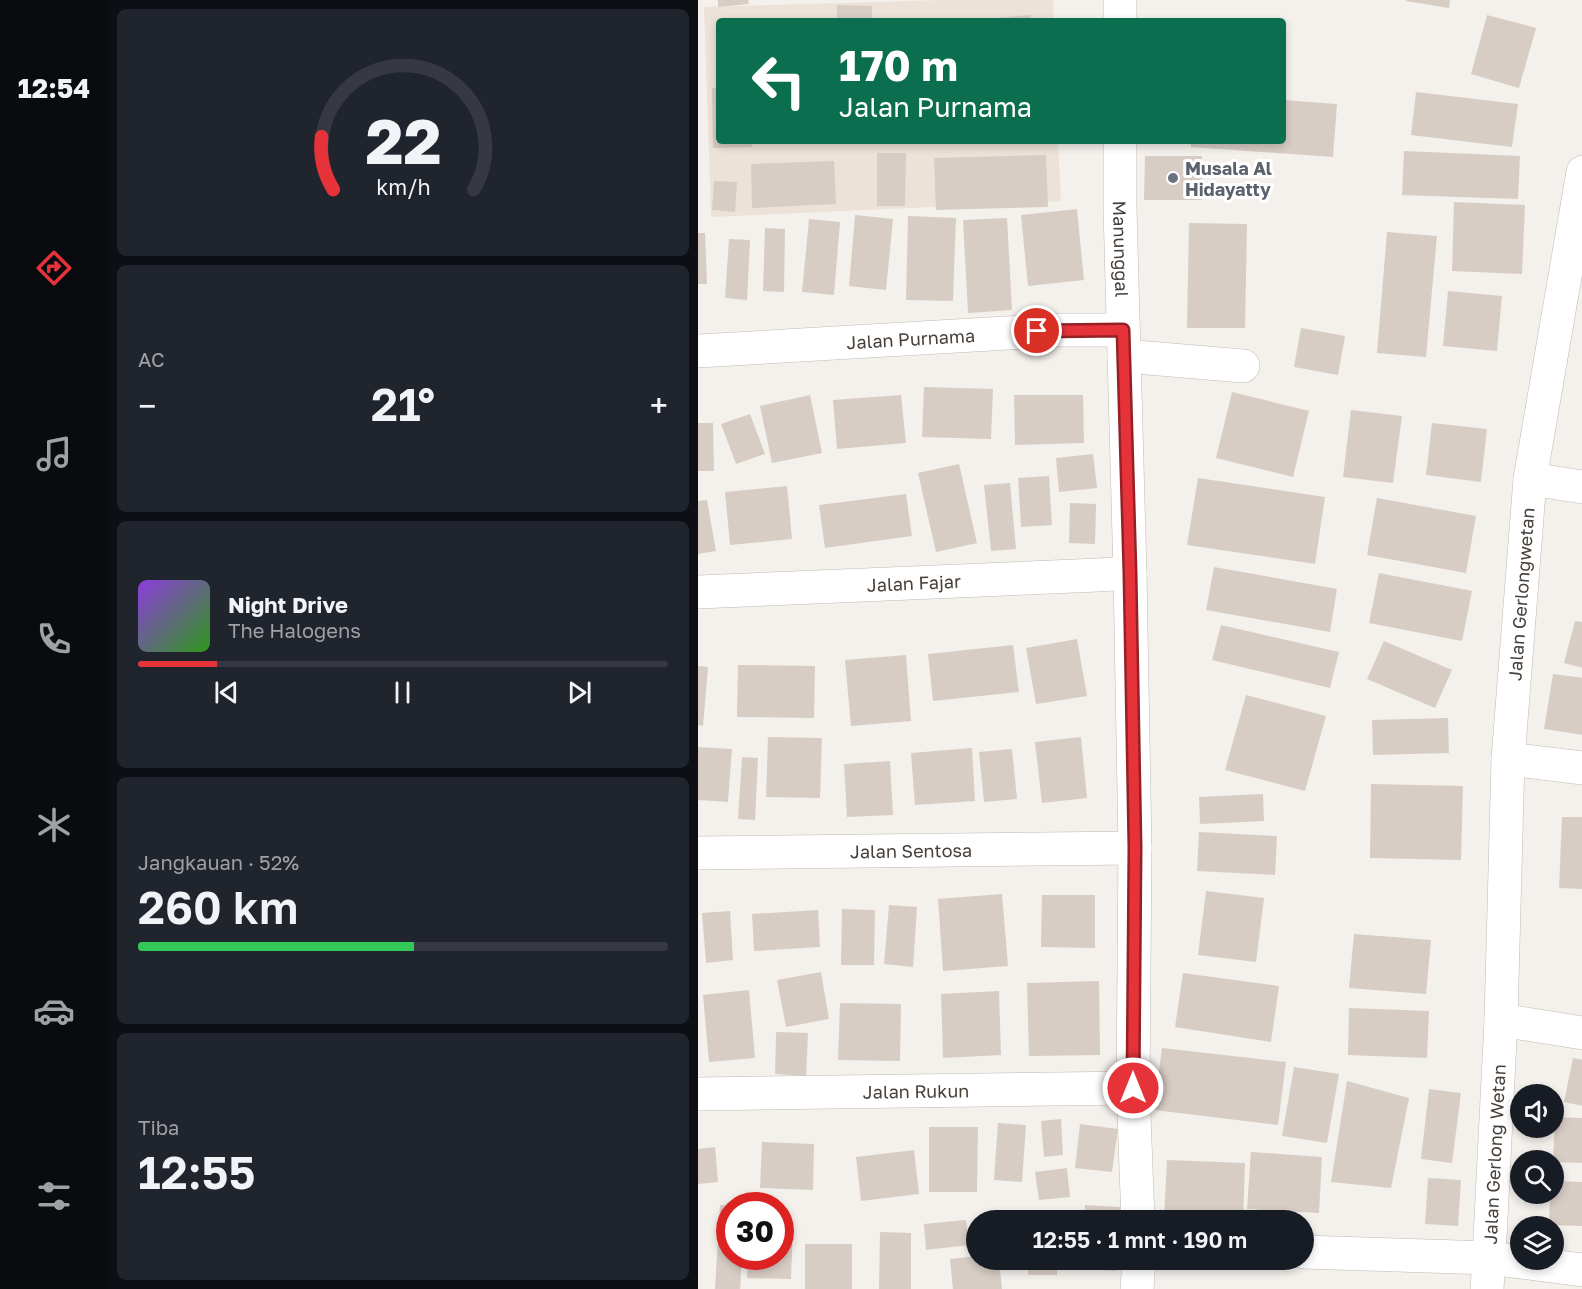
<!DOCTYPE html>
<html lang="id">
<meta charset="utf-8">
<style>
body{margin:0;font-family:"Golos Text",sans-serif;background:#20242c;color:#f1f3f6;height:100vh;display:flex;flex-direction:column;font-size:22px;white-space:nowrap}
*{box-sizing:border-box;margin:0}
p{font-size:20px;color:#9ea1a6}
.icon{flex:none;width:33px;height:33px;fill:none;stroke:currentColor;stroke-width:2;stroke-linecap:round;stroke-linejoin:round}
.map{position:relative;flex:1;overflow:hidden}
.details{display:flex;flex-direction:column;gap:9px;padding:9px;background:#0d0f14;width:590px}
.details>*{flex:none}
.hud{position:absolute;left:18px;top:18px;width:570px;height:126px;border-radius:6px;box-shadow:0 3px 9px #0003;background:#0b6e4f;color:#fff;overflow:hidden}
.controls{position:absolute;left:812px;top:1084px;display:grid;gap:12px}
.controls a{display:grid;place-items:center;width:54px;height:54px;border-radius:50%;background:#171b24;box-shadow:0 3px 9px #0003;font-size:30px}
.speed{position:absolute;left:18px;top:1192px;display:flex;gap:12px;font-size:30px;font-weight:700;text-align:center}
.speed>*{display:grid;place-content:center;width:78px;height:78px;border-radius:50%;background:#171b24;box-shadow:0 3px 9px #0003;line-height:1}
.speed .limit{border:9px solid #d22;background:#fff;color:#111}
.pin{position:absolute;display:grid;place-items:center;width:51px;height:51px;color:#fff;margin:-26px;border:3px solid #fff;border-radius:50%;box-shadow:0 2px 6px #0007}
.me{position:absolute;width:66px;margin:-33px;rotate:0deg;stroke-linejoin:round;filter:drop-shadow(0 0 4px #0008)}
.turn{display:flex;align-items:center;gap:21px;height:126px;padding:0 24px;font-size:27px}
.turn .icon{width:78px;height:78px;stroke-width:2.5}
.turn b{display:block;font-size:42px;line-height:51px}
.big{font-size:45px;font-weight:600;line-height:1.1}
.details .widget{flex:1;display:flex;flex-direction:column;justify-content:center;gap:9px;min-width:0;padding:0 21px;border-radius:9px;background:#20242c}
.details .dial{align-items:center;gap:0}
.dial svg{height:156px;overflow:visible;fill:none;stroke:#363941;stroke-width:7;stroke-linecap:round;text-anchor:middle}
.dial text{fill:#f1f3f6;stroke:none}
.song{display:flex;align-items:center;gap:18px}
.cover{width:72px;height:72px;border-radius:9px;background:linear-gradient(135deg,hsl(270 70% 55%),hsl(110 70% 35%))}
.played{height:6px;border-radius:3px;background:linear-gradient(90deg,#e53339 15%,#363941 15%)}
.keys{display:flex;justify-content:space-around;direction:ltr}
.heat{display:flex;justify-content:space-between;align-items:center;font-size:33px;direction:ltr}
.charge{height:9px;border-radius:4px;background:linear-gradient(90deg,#34c759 52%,#363941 0)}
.trip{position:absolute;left:268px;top:1210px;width:348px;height:60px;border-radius:30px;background:#171b24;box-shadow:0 3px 9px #0003;font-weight:600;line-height:60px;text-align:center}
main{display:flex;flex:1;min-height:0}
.dock{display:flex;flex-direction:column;width:108px;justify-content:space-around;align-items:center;background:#090b0e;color:#9ea1a6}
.dock .icon{width:42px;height:42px}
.dock .active{color:#e53339}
.dock b{font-size:27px;color:#f1f3f6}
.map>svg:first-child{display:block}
</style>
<main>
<nav class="dock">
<b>12:54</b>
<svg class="icon active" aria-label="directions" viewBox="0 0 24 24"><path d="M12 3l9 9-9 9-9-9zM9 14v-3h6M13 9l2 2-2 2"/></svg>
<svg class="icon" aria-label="music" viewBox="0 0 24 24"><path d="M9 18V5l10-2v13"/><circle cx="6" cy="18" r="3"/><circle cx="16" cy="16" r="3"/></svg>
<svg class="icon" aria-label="phone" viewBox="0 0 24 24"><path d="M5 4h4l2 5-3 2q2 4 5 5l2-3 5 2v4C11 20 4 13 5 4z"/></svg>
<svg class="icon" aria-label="climate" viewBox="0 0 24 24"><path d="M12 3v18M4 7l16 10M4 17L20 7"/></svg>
<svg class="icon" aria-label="car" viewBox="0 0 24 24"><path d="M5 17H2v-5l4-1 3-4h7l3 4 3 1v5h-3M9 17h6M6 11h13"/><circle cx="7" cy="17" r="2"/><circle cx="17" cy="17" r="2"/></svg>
<svg class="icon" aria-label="filters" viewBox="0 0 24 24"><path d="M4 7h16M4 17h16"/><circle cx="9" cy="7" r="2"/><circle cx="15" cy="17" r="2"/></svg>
</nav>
<section class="details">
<div class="widget dial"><svg viewBox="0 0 100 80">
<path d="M14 69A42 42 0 1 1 86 69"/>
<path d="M14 69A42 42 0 0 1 8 42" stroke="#e53339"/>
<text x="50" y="56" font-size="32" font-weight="700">22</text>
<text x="50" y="72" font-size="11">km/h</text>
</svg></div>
<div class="widget"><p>AC</p>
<div class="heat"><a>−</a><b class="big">21°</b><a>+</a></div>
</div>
<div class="widget">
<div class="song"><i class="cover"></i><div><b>Night Drive</b><p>The Halogens</p></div></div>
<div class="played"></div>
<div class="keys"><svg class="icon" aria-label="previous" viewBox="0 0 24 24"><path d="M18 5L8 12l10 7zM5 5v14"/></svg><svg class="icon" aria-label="pause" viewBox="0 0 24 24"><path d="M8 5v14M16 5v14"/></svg><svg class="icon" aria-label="next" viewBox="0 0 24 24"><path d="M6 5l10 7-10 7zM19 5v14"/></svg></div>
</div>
<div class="widget"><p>Jangkauan · 52%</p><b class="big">260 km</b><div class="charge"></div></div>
<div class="widget"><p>Tiba</p><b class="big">12:55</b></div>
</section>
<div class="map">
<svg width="885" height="1289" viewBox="0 0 885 1289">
<rect width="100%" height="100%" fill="#f4f0ec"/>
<path fill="#ece2d7" d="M 246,0 L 355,0 L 356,21 L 21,21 L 21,141 L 360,141 L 363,201 L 13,217 L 6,7 Z"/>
<path fill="#d8cdc5" d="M 20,0 L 50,0 L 51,4 L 20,7 Z
M 708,0 L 752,0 L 751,8 L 708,1 Z
M 139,5 L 174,6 L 174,21 L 139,21 Z
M 333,15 L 333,21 L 285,21 L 285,19 Z
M 789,15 L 838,28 L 821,88 L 773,74 Z
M 14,88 L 21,88 L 21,141 L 54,141 L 54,147 L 15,148 Z
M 718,92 L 820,104 L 814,147 L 713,135 Z
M 585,100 L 639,104 L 635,157 L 493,147 L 493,141 L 585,141 Z
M 706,151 L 822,156 L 820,199 L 704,195 Z
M 179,153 L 208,153 L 207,206 L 179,206 Z
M 348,155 L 350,207 L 238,210 L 236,158 Z
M 447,156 L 504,156 L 504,200 L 446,200 Z
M 136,161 L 138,204 L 54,208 L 53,164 Z
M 16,181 L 39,182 L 37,212 L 14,210 Z
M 756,202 L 827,205 L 824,274 L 754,271 Z
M 379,209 L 386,280 L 330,286 L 323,215 Z
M 157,215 L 195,219 L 188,290 L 151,286 Z
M 210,216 L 258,218 L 255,301 L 208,300 Z
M 309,218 L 314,310 L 270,313 L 265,220 Z
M 111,219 L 142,222 L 136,295 L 104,292 Z
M 491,223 L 549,224 L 547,328 L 489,328 Z
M 67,228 L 87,229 L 86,292 L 65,291 Z
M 689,232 L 739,236 L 728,357 L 679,353 Z
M 0,233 L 7,233 L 9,284 L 0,284 Z
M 31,239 L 52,240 L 49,300 L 27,298 Z
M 750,291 L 804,296 L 799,351 L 745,346 Z
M 603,328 L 647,336 L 640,375 L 596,367 Z
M 226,387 L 295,389 L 293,439 L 224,437 Z
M 534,392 L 611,411 L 595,477 L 518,458 Z
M 112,395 L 124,453 L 74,463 L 62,406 Z
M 203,395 L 208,443 L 139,449 L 135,400 Z
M 316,395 L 385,395 L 386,443 L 317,445 Z
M 653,410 L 704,416 L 695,483 L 645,477 Z
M 52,414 L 67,454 L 38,464 L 23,424 Z
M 0,423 L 15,423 L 16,471 L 0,471 Z
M 734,423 L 789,429 L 783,482 L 728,475 Z
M 395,454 L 399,488 L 361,492 L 358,458 Z
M 261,464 L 279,543 L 238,552 L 220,473 Z
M 351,476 L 354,525 L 323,527 L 320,478 Z
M 500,478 L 627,497 L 617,564 L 489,545 Z
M 312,483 L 318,549 L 293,551 L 286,485 Z
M 89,486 L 94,539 L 32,545 L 27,492 Z
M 208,494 L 214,536 L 127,548 L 121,505 Z
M 679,498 L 778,516 L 768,573 L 669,555 Z
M 9,500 L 18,551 L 0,554 L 0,501 Z
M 372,503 L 398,504 L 397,544 L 371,543 Z
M 516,567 L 639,589 L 632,632 L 508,610 Z
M 681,573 L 774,591 L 764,641 L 671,623 Z
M 877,621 L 885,622 L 885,668 L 866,663 Z
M 523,625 L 641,652 L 632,688 L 514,660 Z
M 379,639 L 389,696 L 338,704 L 328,648 Z
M 686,641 L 754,670 L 737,708 L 669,679 Z
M 315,645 L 321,692 L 235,701 L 230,654 Z
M 208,655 L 213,721 L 153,726 L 147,660 Z
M 40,665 L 117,666 L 116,718 L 39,717 Z
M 0,666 L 10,667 L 5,726 L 0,725 Z
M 855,674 L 885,678 L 885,735 L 846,729 Z
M 548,695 L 628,716 L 607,791 L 527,770 Z
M 750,718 L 751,753 L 675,755 L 674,720 Z
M 70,737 L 124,738 L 122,798 L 68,797 Z
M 383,737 L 389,798 L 344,803 L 337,742 Z
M 0,747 L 34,749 L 30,802 L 0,800 Z
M 274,748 L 277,801 L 217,805 L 213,753 Z
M 314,749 L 319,799 L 286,802 L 281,752 Z
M 44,757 L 60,758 L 57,820 L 40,819 Z
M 192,761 L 195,815 L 149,817 L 146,764 Z
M 673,784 L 765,786 L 763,860 L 672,858 Z
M 565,794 L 566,821 L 502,824 L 501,797 Z
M 864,817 L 885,817 L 885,889 L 861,888 Z
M 501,832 L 579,836 L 577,875 L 499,871 Z
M 508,891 L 566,898 L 558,962 L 500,955 Z
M 304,894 L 310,966 L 245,971 L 240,899 Z
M 344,895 L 397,895 L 397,948 L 343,947 Z
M 191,905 L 219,907 L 215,967 L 186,964 Z
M 144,909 L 177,910 L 176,965 L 143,965 Z
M 120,910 L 122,947 L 56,951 L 54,914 Z
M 32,911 L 35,960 L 8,963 L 4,913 Z
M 656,934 L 733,940 L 728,994 L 651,988 Z
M 123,972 L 131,1019 L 88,1027 L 79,980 Z
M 485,973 L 581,986 L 573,1042 L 477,1027 Z
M 401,981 L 402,1055 L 331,1056 L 329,983 Z
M 51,990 L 57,1058 L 11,1062 L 5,995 Z
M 301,991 L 303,1055 L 245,1058 L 243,994 Z
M 142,1003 L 203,1004 L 202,1061 L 140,1060 Z
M 651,1008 L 731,1011 L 729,1058 L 650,1055 Z
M 78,1032 L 110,1033 L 108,1076 L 77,1074 Z
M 464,1048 L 588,1062 L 580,1125 L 456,1110 Z
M 875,1058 L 885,1060 L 885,1106 L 866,1102 Z
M 596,1067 L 641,1074 L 629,1143 L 584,1136 Z
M 649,1081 L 711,1098 L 693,1188 L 633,1182 Z
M 731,1089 L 763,1093 L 754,1163 L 723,1159 Z
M 857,1117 L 885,1118 L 885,1163 L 855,1162 Z
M 363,1119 L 365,1155 L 346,1157 L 343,1121 Z
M 300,1123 L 328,1125 L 324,1182 L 296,1180 Z
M 382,1124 L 420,1129 L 414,1172 L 377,1168 Z
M 231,1127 L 280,1127 L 279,1192 L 231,1192 Z
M 64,1142 L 116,1144 L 115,1190 L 62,1188 Z
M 17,1147 L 20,1182 L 0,1184 L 0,1149 Z
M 216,1150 L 221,1194 L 163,1201 L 158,1157 Z
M 553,1152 L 624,1157 L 621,1213 L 549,1209 Z
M 469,1160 L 547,1163 L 545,1221 L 466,1218 Z
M 369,1168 L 372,1197 L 341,1200 L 337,1172 Z
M 730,1178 L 763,1180 L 760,1226 L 727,1224 Z
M 855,1181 L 885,1182 L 885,1226 L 851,1225 L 852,1194 L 855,1194 Z
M 22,1205 L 32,1205 L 32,1257 L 44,1257 L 42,1289 L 17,1289 Z
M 387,1205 L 422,1207 L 422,1221 L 386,1221 Z
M 268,1220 L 271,1245 L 228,1250 L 226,1224 Z
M 82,1227 L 95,1227 L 93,1279 L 49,1278 L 50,1257 L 82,1257 Z
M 182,1232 L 213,1233 L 213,1289 L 181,1289 Z
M 107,1244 L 154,1244 L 154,1289 L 107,1289 Z
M 279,1256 L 279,1260 L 301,1260 L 304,1289 L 255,1289 L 252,1259 Z
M 330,1260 L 359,1260 L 359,1275 L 330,1275 Z
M 383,1260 L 419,1260 L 418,1271 L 383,1269 Z"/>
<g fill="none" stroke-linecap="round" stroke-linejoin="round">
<g stroke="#c2b9b2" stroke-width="34">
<g id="minor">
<path d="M 422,0 L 422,21"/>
<path id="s1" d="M 422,141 L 422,208 L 432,573 L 437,848 L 435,1088 L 440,1221"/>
<path id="s2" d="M 0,351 L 361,330 L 425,330"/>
<path d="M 426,356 L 545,366"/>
<path d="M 832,479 L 885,487"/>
<path id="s3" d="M 0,592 L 400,575 L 432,573"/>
<path d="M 810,759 L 885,768"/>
<path id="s4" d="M 0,853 L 437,848"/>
<path d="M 803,1020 L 885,1033"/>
<path id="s5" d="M 0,1094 L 435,1088"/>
<path d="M 606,1252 L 791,1258 L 885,1270"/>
<path d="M 439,1289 L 441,1260"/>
<path id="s6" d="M 789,1289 L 791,1258 L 803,1020 L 810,759 L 832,479 L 885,172"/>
</g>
</g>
<use href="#minor" stroke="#fff" stroke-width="33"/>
</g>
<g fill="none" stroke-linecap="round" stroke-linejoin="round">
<g stroke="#952125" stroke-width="15">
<path id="route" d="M 339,331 L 425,330 L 432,573 L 437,848 L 435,1088"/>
</g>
<use href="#route" stroke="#e53339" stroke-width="10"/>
</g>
<circle fill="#6b7280" stroke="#fff" stroke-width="2" cx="475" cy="178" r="6"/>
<g text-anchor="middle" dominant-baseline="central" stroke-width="6" stroke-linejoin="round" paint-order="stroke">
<g font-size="18" font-weight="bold" fill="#5b616d" stroke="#fff" text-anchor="start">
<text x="487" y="168">Musala Al<tspan x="487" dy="21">Hidayatty</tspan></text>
</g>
<g font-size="18" fill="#48403a" stroke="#fff">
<text stroke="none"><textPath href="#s1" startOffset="108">Manunggal</textPath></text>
<text stroke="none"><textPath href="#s2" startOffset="213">Jalan Purnama</textPath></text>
<text stroke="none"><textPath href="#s3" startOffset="216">Jalan Fajar</textPath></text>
<text stroke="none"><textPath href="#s6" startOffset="696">Jalan Gerlongwetan</textPath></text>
<text stroke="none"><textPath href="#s4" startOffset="213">Jalan Sentosa</textPath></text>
<text stroke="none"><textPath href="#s5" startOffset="218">Jalan Rukun</textPath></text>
<text stroke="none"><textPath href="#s6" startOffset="135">Jalan Gerlong Wetan</textPath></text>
</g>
</g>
</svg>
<div class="controls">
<a><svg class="icon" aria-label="sound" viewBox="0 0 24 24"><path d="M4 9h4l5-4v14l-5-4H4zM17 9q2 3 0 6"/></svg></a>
<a><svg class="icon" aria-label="search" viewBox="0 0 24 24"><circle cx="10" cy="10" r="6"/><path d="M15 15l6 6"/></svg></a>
<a><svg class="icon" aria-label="layers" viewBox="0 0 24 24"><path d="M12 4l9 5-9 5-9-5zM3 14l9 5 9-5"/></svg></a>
</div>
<div class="speed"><div class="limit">30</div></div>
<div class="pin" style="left:339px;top:331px;background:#d93025"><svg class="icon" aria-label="arrive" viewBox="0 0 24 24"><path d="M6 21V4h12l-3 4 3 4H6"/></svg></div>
<svg class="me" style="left:435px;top:1088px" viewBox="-20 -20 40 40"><circle r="17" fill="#e53339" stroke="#fff" stroke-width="3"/><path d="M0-11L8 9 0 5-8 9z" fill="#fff"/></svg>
<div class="trip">12:55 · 1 mnt · 190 m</div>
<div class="hud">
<div class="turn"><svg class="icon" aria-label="left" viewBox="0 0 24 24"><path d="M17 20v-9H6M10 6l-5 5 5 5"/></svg><div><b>170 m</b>Jalan Purnama</div></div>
</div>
</div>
</main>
